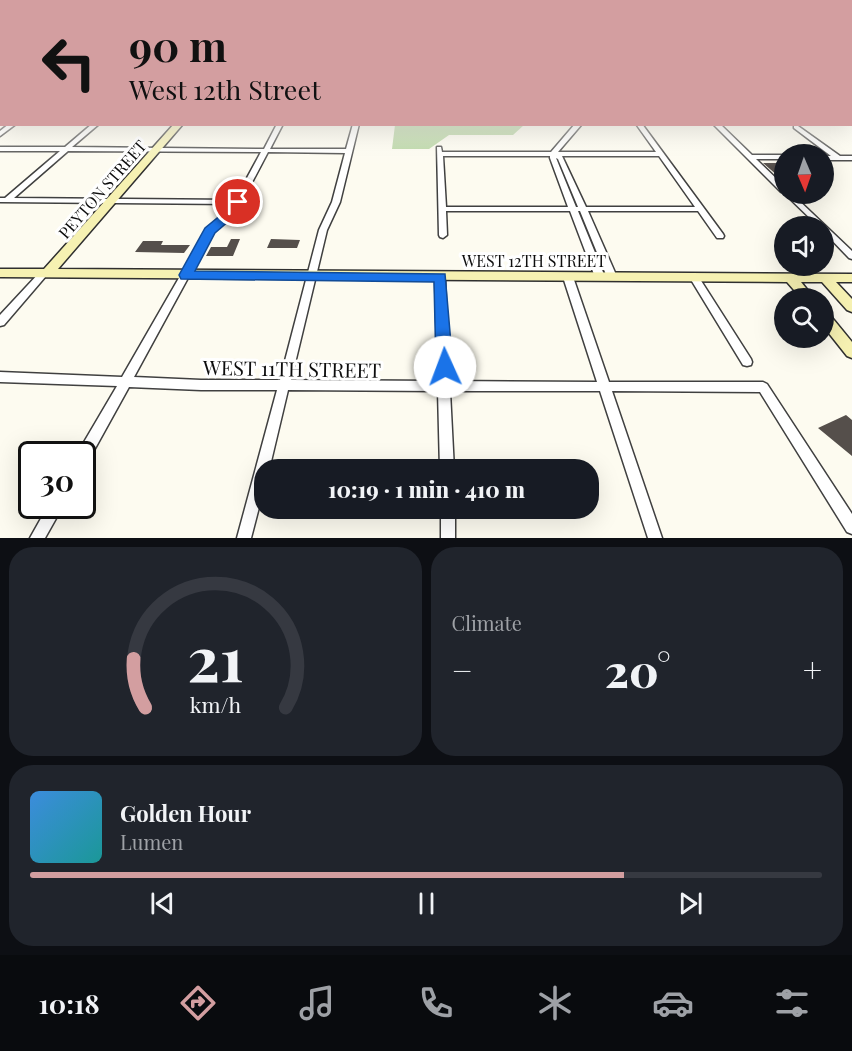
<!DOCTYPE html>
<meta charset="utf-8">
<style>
body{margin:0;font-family:"Playfair Display",serif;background:#20242c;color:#f1f3f6;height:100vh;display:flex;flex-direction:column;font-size:22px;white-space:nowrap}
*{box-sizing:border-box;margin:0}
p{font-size:20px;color:#9ea1a6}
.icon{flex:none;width:33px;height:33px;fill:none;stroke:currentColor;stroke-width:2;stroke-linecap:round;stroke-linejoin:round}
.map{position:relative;height:538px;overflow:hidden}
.sheet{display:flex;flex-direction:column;gap:9px;padding:9px;background:#0d0f14;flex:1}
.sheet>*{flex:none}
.hud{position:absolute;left:0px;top:0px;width:852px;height:126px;box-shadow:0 6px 24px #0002;background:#d39ea0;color:#111;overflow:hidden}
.needle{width:39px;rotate:178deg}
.fabs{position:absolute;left:774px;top:144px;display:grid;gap:12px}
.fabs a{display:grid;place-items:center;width:60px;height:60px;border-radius:50%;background:#171b24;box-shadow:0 6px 24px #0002;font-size:30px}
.speed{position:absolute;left:18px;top:441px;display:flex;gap:12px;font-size:30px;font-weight:700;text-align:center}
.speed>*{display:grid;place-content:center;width:78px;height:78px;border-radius:50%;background:#171b24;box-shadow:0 6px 24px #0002;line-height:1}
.speed .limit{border:3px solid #111;border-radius:9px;background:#fff;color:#111}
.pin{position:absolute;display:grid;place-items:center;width:51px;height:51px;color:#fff;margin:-26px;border:3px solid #fff;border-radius:50%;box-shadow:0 2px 6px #0007}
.me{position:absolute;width:66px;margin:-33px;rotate:358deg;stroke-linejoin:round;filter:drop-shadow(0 0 4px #0008)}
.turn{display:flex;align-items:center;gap:21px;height:126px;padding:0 30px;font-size:27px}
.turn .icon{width:78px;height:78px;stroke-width:2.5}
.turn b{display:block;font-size:42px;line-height:51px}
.big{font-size:45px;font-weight:800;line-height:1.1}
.sheet .tile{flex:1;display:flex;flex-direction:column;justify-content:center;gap:9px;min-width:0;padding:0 21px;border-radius:24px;background:#20242c}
.sheet .dial{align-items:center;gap:0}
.dial svg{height:156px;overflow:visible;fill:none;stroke:#363941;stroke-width:7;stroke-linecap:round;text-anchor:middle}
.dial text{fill:#f1f3f6;stroke:none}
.song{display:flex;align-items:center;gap:18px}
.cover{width:72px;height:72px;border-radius:9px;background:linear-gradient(135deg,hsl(210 70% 55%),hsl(180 70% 35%))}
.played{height:6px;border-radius:3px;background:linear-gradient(90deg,#d39ea0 75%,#363941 75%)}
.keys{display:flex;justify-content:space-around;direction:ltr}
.heat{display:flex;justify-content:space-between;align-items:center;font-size:33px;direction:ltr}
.sheet .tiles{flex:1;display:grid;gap:9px;grid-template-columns:1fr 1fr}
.tile:last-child{grid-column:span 2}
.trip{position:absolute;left:254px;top:459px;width:345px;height:60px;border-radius:24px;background:#171b24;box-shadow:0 6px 24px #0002;font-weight:800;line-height:60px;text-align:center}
.dock{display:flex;height:96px;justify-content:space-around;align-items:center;background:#090b0e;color:#9ea1a6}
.dock .icon{width:42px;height:42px}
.dock .selected{color:#d39ea0}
.dock b{font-size:27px;color:#f1f3f6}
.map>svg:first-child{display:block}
</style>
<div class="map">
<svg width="852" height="538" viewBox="0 0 852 538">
<rect width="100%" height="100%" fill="#fdfbf0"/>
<path fill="#b4d39e" d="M 395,125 L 395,124 L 524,125 L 513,135 L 449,135 L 429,149 L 392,149 Z"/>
<path fill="#554f4b" d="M 763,163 L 784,163 L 784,176 L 778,176 Z
M 231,239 L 240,239 L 233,256 L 206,256 L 211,247 L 227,247 Z
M 271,239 L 300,240 L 297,248 L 267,248 Z
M 143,241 L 163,241 L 161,245 L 190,245 L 184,253 L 135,252 Z
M 846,415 L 852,420 L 852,456 L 818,428 Z"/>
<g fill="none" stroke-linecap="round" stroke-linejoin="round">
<g stroke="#404040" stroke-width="3">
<path id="street" d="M 850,108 L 852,109 L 852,113 L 850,112 Z
M 0,114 L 2,114 L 2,118 L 0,118 Z
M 9,124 L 16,124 L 0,136 L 0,131 Z
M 92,124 L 99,124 L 72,147 L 264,149 L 277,124 L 283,124 L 270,149 L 346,149 L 353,124 L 359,124 L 340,202 L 327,230 L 291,380 L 438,381 L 435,277 L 440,274 L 445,277 L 449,381 L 597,382 L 563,277 L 568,274 L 573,277 L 609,382 L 763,382 L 767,384 L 852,514 L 852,534 L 847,532 L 760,392 L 612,391 L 662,538 L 648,538 L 600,391 L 450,391 L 454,470 L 440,470 L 438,391 L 288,390 L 269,470 L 264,470 L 264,488 L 251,538 L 237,538 L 277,390 L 201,390 L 129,387 L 87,463 L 82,465 L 82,454 L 77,454 L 117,386 L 0,382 L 0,372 L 122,377 L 206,231 L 230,210 L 233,204 L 0,202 L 0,198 L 5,198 L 60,151 L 0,151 L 0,147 L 65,147 ZM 68,151 L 261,152 L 235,200 L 14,198 ZM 268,152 L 345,153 L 332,202 L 319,230 L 280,380 L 201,380 L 134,377 L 213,232 L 237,211 Z
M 575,124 L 582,124 L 558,152 L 656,152 L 636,124 L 642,124 L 723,234 L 724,236 L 723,238 L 717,238 L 698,211 L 588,211 L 617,277 L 612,280 L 607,277 L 580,211 L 578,211 L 605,277 L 600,280 L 595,277 L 570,211 L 446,211 L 447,235 L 443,238 L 440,237 L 439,235 L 437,147 L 441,147 L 442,152 L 551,152 ZM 443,156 L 550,156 L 550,158 L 568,207 L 446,207 ZM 562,156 L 659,156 L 695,207 L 586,207 ZM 556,158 L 558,159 L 578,207 L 576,207 Z
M 713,124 L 720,124 L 752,155 L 784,155 L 784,159 L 756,159 L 784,186 L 784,192 L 781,192 Z
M 794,126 L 798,126 L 840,156 L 852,156 L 852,160 L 824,160 L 824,156 L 831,156 L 794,128 Z
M 785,194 L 792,194 L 852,251 L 852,259 L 849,258 L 824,232 L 824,226 L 818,226 Z
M 43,271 L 48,274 L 46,276 L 4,325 L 0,326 L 0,315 L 40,272 Z
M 695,275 L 698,276 L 751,359 L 752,362 L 751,365 L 747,366 L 743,365 L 690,278 Z
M 48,506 L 63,506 L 45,538 L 30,538 Z
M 441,508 L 455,508 L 455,538 L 441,538 Z"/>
</g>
<g stroke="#2f2f2f" stroke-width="3">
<path id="secondary" d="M 174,124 L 183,124 L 58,269 L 852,274 L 852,282 L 836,282 L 852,299 L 852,312 L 847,310 L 822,282 L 801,282 L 814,298 L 801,298 L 787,282 L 0,277 L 0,269 L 44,269 Z
M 824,313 L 829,314 L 852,342 L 852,358 L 847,356 L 824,327 Z"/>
</g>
<use href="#street" fill="#fff" fill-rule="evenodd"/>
<use href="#secondary" fill="#f6f1b2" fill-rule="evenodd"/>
</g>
<linearGradient id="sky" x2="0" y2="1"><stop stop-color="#95c3eb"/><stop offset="0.54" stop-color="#fefdf8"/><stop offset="1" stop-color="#fefdf8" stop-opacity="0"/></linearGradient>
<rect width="852" height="167" fill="url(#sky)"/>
<path fill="#1a73e8" stroke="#114b97" stroke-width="1.5" d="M 238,199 L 244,202 L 237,214 L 215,233 L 195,271 L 445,274 L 453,367 L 451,372 L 445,374 L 439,372 L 436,367 L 434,282 L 181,279 L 179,275 L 205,228 L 228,209 L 234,200 Z"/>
<g text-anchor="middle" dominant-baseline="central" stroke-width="6" stroke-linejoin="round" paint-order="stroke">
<g font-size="16" fill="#0d0d0d" stroke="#fff">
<text transform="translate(102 189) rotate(-49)">PEYTON STREET</text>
<text x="534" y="260">WEST 12TH STREET</text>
</g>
<g font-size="20" fill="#0d0d0d" stroke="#fff">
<text transform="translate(292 368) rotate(1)">WEST 11TH STREET</text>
</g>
</g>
</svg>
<div class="fabs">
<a><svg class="needle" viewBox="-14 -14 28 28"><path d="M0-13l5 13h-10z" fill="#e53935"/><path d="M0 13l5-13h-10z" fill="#9ea1a6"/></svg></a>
<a><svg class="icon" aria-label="sound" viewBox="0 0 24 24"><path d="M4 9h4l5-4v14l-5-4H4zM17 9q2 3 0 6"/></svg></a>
<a><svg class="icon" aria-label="search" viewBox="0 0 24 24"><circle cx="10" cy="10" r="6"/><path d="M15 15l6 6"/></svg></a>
</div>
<div class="speed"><div class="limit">30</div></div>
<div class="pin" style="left:238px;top:202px;background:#d93025"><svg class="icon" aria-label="arrive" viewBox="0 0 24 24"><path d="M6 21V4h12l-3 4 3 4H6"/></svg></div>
<svg class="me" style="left:445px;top:367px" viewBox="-20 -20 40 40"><circle r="19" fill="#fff"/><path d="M0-13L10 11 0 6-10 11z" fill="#1a73e8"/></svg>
<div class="trip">10:19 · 1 min · 410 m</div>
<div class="hud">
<div class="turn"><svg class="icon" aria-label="left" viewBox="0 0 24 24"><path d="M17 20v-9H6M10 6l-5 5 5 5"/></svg><div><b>90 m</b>West 12th Street</div></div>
</div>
</div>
<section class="sheet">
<div class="tiles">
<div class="tile dial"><svg viewBox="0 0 100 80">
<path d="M14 69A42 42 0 1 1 86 69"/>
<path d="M14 69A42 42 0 0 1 8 44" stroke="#d39ea0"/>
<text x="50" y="56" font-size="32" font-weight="700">21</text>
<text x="50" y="72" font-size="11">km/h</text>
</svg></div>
<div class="tile"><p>Climate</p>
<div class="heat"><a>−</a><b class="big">20°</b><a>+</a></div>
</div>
<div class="tile">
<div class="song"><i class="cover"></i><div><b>Golden Hour</b><p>Lumen</p></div></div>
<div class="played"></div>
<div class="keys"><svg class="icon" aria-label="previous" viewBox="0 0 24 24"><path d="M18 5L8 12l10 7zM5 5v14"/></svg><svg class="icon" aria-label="pause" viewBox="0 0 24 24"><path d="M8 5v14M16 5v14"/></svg><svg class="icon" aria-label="next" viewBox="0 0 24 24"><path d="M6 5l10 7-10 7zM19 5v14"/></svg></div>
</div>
</div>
</section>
<nav class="dock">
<b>10:18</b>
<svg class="icon selected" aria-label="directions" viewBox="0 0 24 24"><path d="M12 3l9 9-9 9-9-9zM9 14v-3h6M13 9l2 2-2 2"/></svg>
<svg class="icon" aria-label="music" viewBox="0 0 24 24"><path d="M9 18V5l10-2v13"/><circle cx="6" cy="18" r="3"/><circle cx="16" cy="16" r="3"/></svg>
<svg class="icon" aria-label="phone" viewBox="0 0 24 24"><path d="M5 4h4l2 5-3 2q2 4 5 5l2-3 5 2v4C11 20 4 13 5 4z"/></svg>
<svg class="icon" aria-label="climate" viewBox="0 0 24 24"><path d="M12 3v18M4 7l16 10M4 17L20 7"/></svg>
<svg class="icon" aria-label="car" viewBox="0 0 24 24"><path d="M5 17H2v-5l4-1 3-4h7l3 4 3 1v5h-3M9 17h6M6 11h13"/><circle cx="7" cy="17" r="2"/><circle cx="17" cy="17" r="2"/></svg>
<svg class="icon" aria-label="filters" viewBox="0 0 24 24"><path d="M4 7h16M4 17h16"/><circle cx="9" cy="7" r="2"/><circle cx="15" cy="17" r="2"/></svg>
</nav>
